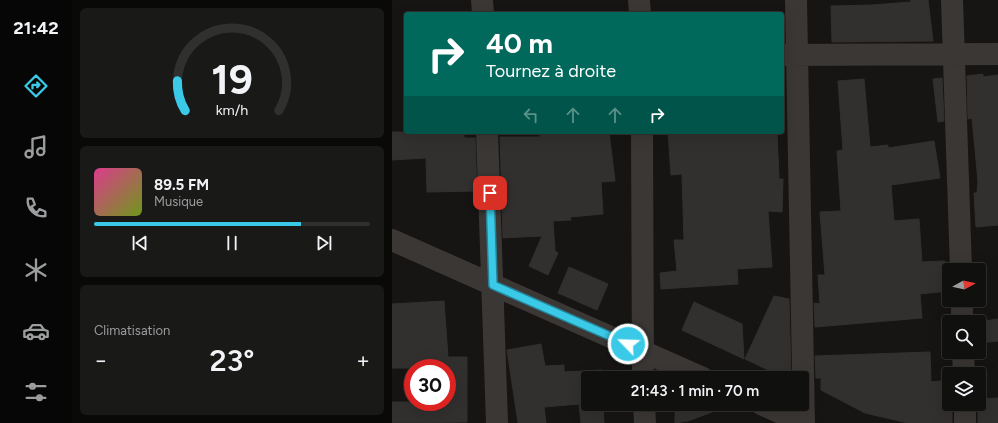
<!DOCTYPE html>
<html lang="fr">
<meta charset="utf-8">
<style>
body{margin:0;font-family:Figtree,sans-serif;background:#191918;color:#f1f3f6;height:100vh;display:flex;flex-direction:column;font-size:15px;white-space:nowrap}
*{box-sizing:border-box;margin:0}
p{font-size:13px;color:#9c9d9e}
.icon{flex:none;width:22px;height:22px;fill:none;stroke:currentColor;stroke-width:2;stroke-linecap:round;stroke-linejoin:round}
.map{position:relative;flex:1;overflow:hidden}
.details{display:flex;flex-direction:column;gap:8px;padding:8px;background:#090908;width:320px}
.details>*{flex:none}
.hud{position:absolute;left:12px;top:12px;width:380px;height:122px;border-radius:4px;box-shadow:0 4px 16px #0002,0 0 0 1px #30302f;background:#00695c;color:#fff;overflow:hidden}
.needle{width:26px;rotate:82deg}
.fabs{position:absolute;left:550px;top:263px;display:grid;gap:8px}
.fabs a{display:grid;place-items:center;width:44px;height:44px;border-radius:4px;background:#10100f;box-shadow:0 4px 16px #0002,0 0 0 1px #30302f;font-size:20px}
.speed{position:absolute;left:12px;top:359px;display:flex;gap:8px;font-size:20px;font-weight:700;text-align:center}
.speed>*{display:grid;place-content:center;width:52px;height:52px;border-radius:50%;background:#10100f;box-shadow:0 4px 16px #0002,0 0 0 1px #30302f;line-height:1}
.speed .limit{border:6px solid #d22;background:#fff;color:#111}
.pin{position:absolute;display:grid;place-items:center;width:34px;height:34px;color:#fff;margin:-17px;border-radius:8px;box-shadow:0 2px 6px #0006}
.me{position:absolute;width:44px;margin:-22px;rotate:294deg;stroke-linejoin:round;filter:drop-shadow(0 0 3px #0008)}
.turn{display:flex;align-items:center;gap:14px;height:84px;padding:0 16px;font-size:18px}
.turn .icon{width:52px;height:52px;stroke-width:2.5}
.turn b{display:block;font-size:28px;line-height:34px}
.lanes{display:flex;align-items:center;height:38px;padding:0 16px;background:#0003;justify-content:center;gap:20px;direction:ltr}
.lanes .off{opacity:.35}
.big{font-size:30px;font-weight:600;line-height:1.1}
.details .card{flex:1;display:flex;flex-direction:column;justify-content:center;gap:6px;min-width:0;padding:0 14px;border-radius:6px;background:#191918}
.details .dial{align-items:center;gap:0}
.dial svg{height:104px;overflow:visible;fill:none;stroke:#30302f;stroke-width:7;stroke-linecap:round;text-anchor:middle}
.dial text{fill:#f1f3f6;stroke:none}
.song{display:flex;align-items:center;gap:12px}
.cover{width:48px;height:48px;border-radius:6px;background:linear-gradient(135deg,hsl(330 70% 55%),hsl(80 70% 35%))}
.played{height:4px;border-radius:2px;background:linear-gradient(90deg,#3acae8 75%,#30302f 75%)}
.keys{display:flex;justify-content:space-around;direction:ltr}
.heat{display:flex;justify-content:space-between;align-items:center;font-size:22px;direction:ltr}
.trip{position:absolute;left:189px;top:371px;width:228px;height:40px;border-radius:4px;background:#10100f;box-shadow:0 4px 16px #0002,0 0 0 1px #30302f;font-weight:600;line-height:40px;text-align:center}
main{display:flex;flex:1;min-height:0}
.tabs{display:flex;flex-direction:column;width:72px;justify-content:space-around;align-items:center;background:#060606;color:#9c9d9e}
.tabs .icon{width:28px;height:28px}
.tabs .current{color:#3acae8}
.tabs b{font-size:18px;color:#f1f3f6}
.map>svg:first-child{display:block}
</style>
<main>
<nav class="tabs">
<b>21:42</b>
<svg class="icon current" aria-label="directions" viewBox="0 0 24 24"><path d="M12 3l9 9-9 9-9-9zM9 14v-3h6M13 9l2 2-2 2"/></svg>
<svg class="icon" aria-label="music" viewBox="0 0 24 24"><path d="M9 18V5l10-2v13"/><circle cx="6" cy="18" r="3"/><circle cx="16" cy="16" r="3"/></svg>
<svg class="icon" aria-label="phone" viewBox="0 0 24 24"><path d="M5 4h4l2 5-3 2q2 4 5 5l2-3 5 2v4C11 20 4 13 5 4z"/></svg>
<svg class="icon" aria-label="climate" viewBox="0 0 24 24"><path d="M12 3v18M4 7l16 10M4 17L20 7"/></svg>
<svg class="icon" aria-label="car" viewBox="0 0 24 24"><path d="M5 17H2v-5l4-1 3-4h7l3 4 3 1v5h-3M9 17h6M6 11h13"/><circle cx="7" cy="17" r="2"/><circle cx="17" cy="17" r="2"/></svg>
<svg class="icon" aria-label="filters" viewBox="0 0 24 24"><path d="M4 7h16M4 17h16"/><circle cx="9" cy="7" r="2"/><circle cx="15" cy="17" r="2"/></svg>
</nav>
<section class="details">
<div class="card dial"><svg viewBox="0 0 100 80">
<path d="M14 69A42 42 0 1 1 86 69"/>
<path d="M14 69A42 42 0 0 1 8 46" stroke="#3acae8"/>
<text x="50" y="56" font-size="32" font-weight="700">19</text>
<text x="50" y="72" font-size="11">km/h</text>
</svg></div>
<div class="card">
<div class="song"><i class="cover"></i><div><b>89.5 FM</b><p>Musique</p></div></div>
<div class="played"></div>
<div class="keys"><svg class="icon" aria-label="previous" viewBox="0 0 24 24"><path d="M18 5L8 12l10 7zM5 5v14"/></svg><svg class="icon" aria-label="pause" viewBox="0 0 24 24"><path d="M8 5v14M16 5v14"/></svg><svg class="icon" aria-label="next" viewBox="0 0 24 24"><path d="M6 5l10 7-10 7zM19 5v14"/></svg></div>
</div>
<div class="card"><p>Climatisation</p>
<div class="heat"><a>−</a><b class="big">23°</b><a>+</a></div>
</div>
</section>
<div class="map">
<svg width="606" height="423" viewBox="0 0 606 423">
<rect width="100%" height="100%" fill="#161514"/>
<path fill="#32302f" stroke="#32302e" d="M 519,0 L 536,0 L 541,41 L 440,42 L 439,6 L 480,5 L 519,2 Z
M 591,74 L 591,77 L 606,75 L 606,225 L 584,227 L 582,193 L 585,193 L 586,181 L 580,118 L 576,119 L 575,76 Z
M 550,78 L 552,121 L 546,122 L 541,79 Z
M 472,79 L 478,147 L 496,145 L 496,148 L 542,141 L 548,178 L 499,185 L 502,221 L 527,219 L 530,262 L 553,261 L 556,291 L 528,294 L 530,318 L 423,327 L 422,303 L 428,304 L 426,275 L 433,275 L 428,212 L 449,211 L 445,151 L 451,150 L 446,81 Z
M 0,132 L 72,132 L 72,138 L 83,138 L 85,191 L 35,192 L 34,158 L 0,160 Z
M 148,132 L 217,132 L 223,181 L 209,182 L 211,214 L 178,217 L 179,220 L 161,221 L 163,251 L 166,253 L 156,275 L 137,266 L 150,236 L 111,238 L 108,137 L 148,137 Z
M 276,132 L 385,132 L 387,179 L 391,179 L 390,212 L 376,211 L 380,267 L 345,269 L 346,284 L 269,289 L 268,273 L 285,271 L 282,240 L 292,240 L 290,174 L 279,175 Z
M 177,267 L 216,284 L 205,310 L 166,293 Z
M 382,296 L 397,299 L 399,378 L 393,378 L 353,359 Z
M 52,301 L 56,357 L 75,357 L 75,422 L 0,423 L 0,402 L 55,402 L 55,368 L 0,368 L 0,304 Z
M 302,302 L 350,324 L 352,359 L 290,330 Z
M 606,319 L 606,341 L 588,343 L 587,322 L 585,322 Z
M 149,344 L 153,366 L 172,365 L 172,372 L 210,370 L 210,378 L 196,378 L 196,404 L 211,404 L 212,423 L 189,423 L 187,404 L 152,407 L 154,423 L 126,423 L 115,350 Z
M 538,352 L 539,382 L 557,380 L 557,404 L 560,404 L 560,423 L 516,423 L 473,413 L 429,390 L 429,378 L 424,378 L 423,356 Z
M 606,398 L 606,423 L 586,423 L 586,404 L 587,404 L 587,399 Z
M 283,404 L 335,404 L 336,406 L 296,421 L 283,423 Z"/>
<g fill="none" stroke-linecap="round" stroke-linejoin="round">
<path stroke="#3a3735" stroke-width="22" d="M 90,0 L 91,14
M 247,0 L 248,14
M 404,0 L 412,423
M 560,0 L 569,270
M 390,55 L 606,54
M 95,132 L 105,423
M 250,132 L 251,378
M 0,240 L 311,378
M 570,300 L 570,322
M 571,352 L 572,374
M 252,404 L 253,423
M 369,404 L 411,423
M 573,404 L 573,423"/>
</g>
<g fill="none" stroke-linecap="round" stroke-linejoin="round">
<g stroke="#268397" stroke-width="10">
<path id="route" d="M 98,193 L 101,285 L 236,344"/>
</g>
<use href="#route" stroke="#3acae8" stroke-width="7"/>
</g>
</svg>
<div class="fabs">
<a><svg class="needle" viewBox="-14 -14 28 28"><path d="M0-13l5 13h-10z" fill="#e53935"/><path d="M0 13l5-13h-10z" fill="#9c9d9e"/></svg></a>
<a><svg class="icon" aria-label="search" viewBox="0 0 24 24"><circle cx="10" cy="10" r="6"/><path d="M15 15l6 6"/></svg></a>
<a><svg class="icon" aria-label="layers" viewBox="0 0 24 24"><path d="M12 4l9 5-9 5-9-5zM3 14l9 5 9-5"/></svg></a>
</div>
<div class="speed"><div class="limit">30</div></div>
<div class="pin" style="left:98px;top:193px;background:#d93025"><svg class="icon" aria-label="arrive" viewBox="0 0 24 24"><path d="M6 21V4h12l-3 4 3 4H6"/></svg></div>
<svg class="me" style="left:236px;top:344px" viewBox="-20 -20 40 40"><circle r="17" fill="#3acae8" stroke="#fff" stroke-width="3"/><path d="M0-11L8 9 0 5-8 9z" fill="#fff"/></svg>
<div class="trip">21:43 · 1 min · 70 m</div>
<div class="hud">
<div class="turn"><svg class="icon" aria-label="right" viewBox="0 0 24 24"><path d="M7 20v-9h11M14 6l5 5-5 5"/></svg><div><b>40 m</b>Tournez à droite</div></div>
<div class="lanes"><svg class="icon off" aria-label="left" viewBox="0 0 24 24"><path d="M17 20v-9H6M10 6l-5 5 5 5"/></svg><svg class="icon off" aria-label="ahead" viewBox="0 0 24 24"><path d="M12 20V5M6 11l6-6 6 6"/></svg><svg class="icon off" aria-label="ahead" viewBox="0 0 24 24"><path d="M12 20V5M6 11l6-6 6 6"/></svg><svg class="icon" aria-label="right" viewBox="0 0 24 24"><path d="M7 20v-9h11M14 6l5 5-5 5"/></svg></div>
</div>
</div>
</main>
